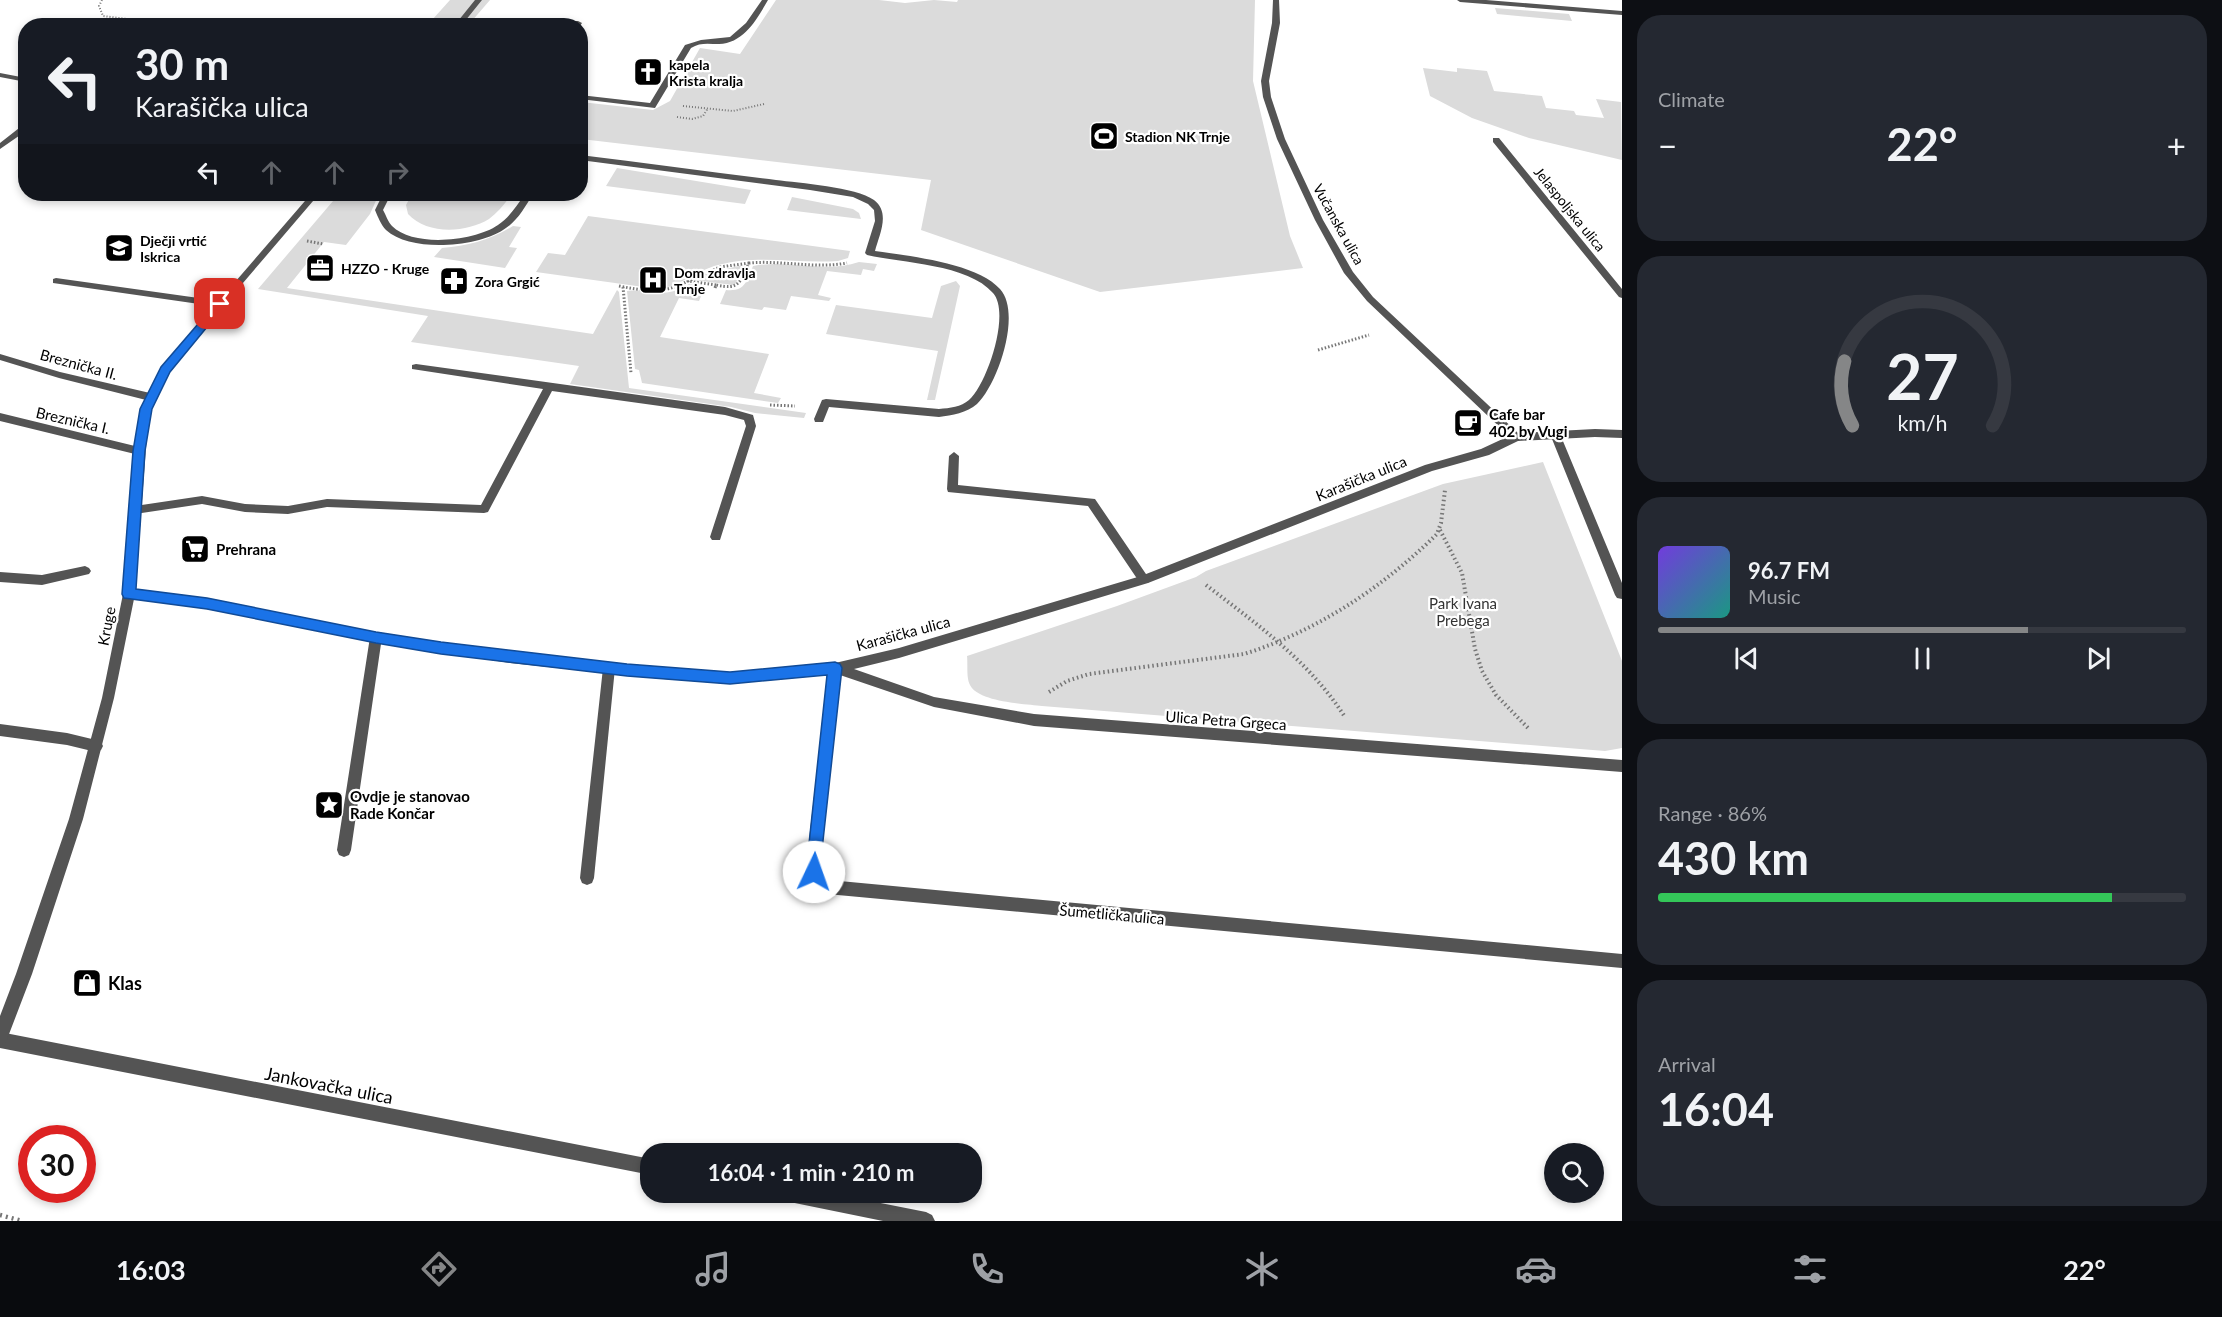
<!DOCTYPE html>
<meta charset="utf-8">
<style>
body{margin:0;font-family:Lato,sans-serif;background:#242831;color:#f1f3f6;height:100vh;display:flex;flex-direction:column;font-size:22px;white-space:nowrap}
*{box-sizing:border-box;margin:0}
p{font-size:20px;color:#9ea1a6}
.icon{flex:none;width:33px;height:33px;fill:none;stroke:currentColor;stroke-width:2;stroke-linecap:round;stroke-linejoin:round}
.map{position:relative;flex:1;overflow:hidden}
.panel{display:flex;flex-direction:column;gap:15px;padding:15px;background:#0d0f14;width:600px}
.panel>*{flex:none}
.hud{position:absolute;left:18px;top:18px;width:570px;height:183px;border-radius:24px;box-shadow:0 3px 9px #0003;background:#171b24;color:#f1f3f6;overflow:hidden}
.fabs{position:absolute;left:1544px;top:1143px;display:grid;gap:12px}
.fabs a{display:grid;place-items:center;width:60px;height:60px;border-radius:50%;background:#171b24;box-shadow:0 3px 9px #0003;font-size:30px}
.speed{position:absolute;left:18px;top:1125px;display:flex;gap:12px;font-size:30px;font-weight:700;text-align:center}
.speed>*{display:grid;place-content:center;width:78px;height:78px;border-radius:50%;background:#171b24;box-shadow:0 3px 9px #0003;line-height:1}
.speed .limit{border:9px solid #d22;background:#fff;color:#111}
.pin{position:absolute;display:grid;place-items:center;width:51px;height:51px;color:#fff;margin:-26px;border-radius:12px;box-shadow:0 3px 9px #0006}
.me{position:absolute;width:66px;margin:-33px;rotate:3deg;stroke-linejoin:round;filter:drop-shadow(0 0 4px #0008)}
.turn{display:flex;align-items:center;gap:21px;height:126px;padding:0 18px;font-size:27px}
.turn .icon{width:78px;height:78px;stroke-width:2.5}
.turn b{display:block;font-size:42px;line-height:51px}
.lanes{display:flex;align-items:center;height:57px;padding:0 18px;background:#0003;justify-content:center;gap:30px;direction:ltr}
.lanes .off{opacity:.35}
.big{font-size:45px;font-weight:700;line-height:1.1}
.panel .card{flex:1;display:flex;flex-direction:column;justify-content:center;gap:9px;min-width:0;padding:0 21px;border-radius:24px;background:#242831}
.panel .dial{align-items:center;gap:0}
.dial svg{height:156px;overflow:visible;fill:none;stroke:#363941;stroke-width:7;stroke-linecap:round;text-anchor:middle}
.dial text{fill:#f1f3f6;stroke:none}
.song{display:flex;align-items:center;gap:18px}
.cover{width:72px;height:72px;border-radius:9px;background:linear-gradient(135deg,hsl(260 70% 55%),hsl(170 70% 35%))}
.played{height:6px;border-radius:3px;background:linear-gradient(90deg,#858687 70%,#363941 70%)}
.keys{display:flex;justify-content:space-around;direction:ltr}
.heat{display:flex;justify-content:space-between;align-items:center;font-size:33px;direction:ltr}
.charge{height:9px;border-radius:4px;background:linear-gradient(90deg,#34c759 86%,#363941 0)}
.trip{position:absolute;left:640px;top:1143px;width:342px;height:60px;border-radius:24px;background:#171b24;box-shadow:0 3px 9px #0003;font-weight:700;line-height:60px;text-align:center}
.tabs{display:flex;height:96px;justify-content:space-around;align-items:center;background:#090b0e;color:#9ea1a6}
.tabs .icon{width:42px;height:42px}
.tabs .selected{color:#858687}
.tabs b{font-size:27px;color:#f1f3f6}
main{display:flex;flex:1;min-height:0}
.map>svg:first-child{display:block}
</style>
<main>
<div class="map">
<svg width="1622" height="1221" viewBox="0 0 1622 1221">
<rect width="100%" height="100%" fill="#fff"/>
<path fill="#dbdbdb" d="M 450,0 L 490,0 L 471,22 L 432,20 Z
M 776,0 L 879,0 L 905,3 L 934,0 L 957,2 L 958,0 L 1255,0 L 1253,81 L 1290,236 L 1303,268 L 1100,292 L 921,230 L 931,180 L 581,139 L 581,102 L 653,110 L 670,101 L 700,48 L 740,54 Z
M 1495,8 L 1569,14 L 1572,21 L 1497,14 Z
M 1423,68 L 1457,72 L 1457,68 L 1487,71 L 1494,91 L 1542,96 L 1546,108 L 1574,111 L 1576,115 L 1604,118 L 1596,99 L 1621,102 L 1622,160 L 1529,138 L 1472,118 L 1430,96 Z
M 617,168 L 751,190 L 745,204 L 606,186 Z
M 339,194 L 379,194 L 370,214 L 346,245 L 324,242 L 287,288 L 593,334 L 617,290 L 619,292 L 629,388 L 806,413 L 804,418 L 755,413 L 731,407 L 570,384 L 579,366 L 411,342 L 428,316 L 258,289 Z
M 412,194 L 500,194 L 509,198 C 503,206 497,213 489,219 C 466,233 427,235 408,214 L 406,205 Z
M 792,197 L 853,209 L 859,213 L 861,219 L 787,210 Z
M 588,216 L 850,251 L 848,258 L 838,261 C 798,264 759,254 718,265 C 697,270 680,287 658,289 L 536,272 L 548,253 L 565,255 Z
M 513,226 L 521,227 L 509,247 L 517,248 L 505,268 L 434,257 L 442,248 C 468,246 490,240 513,226 Z
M 859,262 L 877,264 L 874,271 L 863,269 L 861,275 L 827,271 L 818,295 L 831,298 L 829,301 L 791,296 L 786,310 L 764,307 L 762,310 L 720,304 L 726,290 C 745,292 747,281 753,266 C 789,259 825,274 859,262 Z
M 743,265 L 736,283 L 733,285 L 694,280 L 709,273 Z
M 956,281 L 960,286 L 935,400 L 927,400 L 938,351 L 826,334 L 836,305 L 932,318 L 941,286 Z
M 689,284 L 705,287 L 699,301 L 679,298 L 660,337 L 769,354 L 754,393 L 781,398 L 778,403 L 642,383 L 639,370 L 635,369 L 627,291 C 652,288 660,301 689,284 Z
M 1543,462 L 1622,661 L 1622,748 L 1605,751 L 1042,706 C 1025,704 978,702 970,685 C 966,678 968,664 967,656 L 1117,606 L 1196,577 L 1206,571 L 1443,484 Z"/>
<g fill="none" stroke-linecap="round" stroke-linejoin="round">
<path stroke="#767676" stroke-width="2" stroke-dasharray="1 2" stroke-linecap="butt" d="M 102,0 L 99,6 L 103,16 L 181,26
M 683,106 L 733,111 L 764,104
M 677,117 L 692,119 L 703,116 L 708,108"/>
<path stroke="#767676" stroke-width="3" stroke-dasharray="1.5 2" stroke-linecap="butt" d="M 307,241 L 323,244
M 716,285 L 688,281 L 720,267 L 749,263
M 619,286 C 644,291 665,294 688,281
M 623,287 L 631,373
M 715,288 L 716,285 C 740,290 739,283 749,263 C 782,260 814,269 847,263
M 1318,350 L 1369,335
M 770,405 L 795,406"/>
<path stroke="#767676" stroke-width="4" stroke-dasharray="1.5 3" stroke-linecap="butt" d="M 1440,530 L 1462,573 L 1475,649 L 1482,671 L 1496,695 L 1529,729
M 1206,585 C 1258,625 1309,661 1345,717
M 1049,692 L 1067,681 L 1089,674 L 1244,654 C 1317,631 1382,588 1437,534 L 1441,523 L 1445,490"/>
<path stroke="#767676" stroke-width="4.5" stroke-dasharray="2 4" stroke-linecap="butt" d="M 0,1215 L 22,1221"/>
<path fill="#545454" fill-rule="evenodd" d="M 475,0 L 482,0 L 461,26 L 454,26 Z
M 762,0 L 768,0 C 757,19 744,43 719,44 C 709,44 700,42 691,48 L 655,108 L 580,99 L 580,95 L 650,103 L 685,45 L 701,40 L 730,37 L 746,23 Z
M 575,21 L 578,21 L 582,23 L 580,26 L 573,26 Z
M 23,125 L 26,125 L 26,131 L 0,149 L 0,143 Z
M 580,155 C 646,163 711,172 776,180 C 799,183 856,187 874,200 C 891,213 879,235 875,251 C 909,256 977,263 1000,289 C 1022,313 998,384 977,404 C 967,413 952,415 939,417 L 829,407 L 823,422 L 815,422 L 814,419 L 822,400 L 826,399 L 939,409 C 950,408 961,407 969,400 C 987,384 1011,313 993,293 C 968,264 902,263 867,255 L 865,253 L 875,221 L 874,210 L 868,204 L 853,197 L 810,190 L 580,160 Z
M 383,194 L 391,194 L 383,210 C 386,215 388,222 392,226 C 414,248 475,241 498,225 C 510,217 517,205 525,194 L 533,194 C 525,207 517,222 503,230 C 477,247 411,253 386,230 C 381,225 378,217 375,210 Z
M 56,278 L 220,301 L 225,304 L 220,307 L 53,283 L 53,279 Z
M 416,364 L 725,407 L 753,415 L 756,426 L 720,540 L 712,540 L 710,537 L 746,426 L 744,420 L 725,415 L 552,391 L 488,512 L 484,513 L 327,507 L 288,514 L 245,512 L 202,504 L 135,514 L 129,510 L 135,506 L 202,496 L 245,504 L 288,506 L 327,499 L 481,505 L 543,389 L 412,369 L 412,365 Z
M 1555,430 L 1560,434 L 1622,583 L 1622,599 L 1617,598 L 1615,595 L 1550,434 Z
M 954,452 L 959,456 L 958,485 L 1095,499 L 1148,577 L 1150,580 L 1148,583 L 1140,583 L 1088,506 L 948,492 L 947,489 L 949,456 Z
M 85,566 L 89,568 L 91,571 L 89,574 L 42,585 L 0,582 L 0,572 L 42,575 Z
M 376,632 L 380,633 L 382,637 L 351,850 L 349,855 L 344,857 L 339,855 L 337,850 L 370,637 L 372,633 Z
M 609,663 L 613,664 L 615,668 L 594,878 L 592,883 L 587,885 L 582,883 L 580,878 L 603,668 L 605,664 Z
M 0,724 L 67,733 L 96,740 L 101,742 L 103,746 L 101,750 L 96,752 L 67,745 L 0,736 Z"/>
<path fill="#545454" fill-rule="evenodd" d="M 1273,0 L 1279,0 L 1280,23 L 1269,81 L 1271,97 L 1285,139 L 1323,220 L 1353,272 L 1373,297 L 1518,433 L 1595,429 L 1622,430 L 1622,438 L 1595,437 L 1518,441 L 1489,455 L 1432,471 L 1148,583 L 899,658 L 854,669 L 934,697 L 1034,714 L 1622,760 L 1622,772 L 1034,726 L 934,707 L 840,675 L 821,852 L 822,872 L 829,880 L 1622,954 L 1622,968 L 827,894 C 811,888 807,873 807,857 L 828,674 L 730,683 L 663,679 L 510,663 L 376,642 L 207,609 L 125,597 L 123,594 L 125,591 L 129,589 L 207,599 L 376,632 L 510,653 L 663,669 L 730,673 L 784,669 L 835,663 L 899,648 L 1141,576 L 1425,465 L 1481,449 L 1509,436 L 1367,301 L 1344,273 L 1315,220 L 1277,139 L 1263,97 L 1261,81 L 1272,23 Z
M 1457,0 L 1486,0 L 1622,11 L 1622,15 L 1460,2 Z
M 1493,138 L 1499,138 L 1622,289 L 1622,298 L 1619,297 L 1493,142 Z
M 0,354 L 60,372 L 150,393 L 155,397 L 150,401 L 59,378 L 0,360 Z
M 0,413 L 139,447 L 144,451 L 139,455 L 0,421 Z
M 0,1032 L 651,1159 L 651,1175 L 0,1048 Z
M 772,1192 L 825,1192 L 926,1212 L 932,1215 L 935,1221 L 883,1221 L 780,1200 L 774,1198 Z"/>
<path fill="#545454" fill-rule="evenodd" d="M 0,73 L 26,78 L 26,82 L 0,77 Z
M 311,194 L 319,194 L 184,352 C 166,375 156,393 148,421 L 135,594 L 114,698 L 83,819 L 32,974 L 6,1042 L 0,1044 L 0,1016 L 16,974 L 69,819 L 102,698 L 123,594 L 138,421 C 147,391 158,372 178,348 Z"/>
</g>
<path fill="#1a73e8" stroke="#114b97" stroke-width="1.5" d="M 220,301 L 226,304 L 170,372 L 152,409 L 145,451 L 136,589 L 207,598 L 376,632 L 441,642 L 627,664 L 730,672 L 835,662 L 840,664 L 842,668 L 819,877 L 814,879 L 808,877 L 806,872 L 827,675 L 730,684 L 627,676 L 441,654 L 376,643 L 207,609 L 124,598 L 122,594 L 133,451 L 140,409 L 161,367 L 217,302 Z"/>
<defs>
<g id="church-square" transform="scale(1.5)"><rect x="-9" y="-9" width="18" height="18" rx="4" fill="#000" stroke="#fff"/><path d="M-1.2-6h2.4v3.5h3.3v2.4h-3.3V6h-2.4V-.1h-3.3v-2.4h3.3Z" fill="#fff"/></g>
<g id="stadium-square" transform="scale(1.5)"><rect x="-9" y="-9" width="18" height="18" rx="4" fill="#000" stroke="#fff"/><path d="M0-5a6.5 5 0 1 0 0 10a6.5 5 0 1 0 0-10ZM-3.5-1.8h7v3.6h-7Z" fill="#fff"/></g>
<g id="school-square" transform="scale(1.5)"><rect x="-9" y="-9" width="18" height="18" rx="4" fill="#000" stroke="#fff"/><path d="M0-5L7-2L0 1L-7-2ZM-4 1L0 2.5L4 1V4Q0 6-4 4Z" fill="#fff"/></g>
<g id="office-square" transform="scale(1.5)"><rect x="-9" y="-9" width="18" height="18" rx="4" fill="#000" stroke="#fff"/><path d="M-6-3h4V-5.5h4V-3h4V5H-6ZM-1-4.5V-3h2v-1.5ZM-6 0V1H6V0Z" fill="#fff"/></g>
<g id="hospital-square" transform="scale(1.5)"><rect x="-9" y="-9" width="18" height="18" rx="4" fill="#000" stroke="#fff"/><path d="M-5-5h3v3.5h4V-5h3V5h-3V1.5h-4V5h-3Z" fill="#fff"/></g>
<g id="pharmacy-square" transform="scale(1.5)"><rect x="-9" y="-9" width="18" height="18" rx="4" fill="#000" stroke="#fff"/><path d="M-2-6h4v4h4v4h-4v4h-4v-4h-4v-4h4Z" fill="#fff"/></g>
<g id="cafe-square" transform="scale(1.5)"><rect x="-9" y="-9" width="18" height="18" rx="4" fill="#000" stroke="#fff"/><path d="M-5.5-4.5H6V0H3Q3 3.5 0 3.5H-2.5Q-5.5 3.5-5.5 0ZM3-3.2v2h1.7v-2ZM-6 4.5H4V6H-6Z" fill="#fff"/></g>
<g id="supermarket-square" transform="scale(1.5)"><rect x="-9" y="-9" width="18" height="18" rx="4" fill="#000" stroke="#fff"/><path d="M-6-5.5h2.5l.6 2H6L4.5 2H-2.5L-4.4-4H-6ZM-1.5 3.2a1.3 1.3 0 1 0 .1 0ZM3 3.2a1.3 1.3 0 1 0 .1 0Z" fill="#fff"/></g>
<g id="sight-square" transform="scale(1.5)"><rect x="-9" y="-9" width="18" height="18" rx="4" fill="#000" stroke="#fff"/><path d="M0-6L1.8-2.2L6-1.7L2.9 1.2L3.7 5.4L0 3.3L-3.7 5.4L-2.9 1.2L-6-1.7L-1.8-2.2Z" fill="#fff"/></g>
<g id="shop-square" transform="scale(1.5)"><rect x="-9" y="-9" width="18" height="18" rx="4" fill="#000" stroke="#fff"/><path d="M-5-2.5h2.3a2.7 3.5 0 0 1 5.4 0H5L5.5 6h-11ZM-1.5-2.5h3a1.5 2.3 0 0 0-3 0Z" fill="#fff"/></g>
</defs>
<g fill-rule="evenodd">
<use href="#church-square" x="648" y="72"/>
<use href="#stadium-square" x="1104" y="136"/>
<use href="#school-square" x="119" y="248"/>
<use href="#office-square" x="320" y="268"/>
<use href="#hospital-square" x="653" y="280"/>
<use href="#pharmacy-square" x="454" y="281"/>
<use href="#cafe-square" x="1468" y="423"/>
<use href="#supermarket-square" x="195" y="549"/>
<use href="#sight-square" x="329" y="805"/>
<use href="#shop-square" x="87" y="983"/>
</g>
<g text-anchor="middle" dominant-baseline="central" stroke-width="4.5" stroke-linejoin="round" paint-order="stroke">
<g font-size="14" font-weight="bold" fill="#000" stroke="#fff" text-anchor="start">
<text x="669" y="64">kapela<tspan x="669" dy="16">Krista kralja</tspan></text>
<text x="1125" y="136">Stadion NK Trnje</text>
<text x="140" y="240">Dječji vrtić<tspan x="140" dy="16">Iskrica</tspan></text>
<text x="341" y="268">HZZO - Kruge</text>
<text x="674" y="272">Dom zdravlja<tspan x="674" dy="16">Trnje</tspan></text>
<text x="475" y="281">Zora Grgić</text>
</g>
<g font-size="14" fill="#000" stroke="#fff">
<text transform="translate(1570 209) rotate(51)">Jelaspoljska ulica</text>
<text transform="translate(1339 224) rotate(61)">Vučanska ulica</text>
</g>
<g font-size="15" fill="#000" stroke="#fff">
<text transform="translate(79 364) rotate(15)">Breznička II.</text>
<text transform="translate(73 420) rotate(13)">Breznička I.</text>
<text transform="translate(1361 478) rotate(-22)">Karašička ulica</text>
<text transform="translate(106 626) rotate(-79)">Kruge</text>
<text transform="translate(903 633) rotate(-15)">Karašička ulica</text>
<text transform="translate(1226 720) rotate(4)">Ulica Petra Grgeca</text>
<text transform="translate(1112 914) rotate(5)">Šumetlička ulica</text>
</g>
<g font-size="15" font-weight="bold" fill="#000" stroke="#fff" text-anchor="start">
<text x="1489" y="414">Cafe bar<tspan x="1489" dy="17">402 by Vugi</tspan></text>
<text x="216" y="549">Prehrana</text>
<text x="350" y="796">Ovdje je stanovao<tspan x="350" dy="17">Rade Končar</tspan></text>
</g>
<g font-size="15" fill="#323232" stroke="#fff">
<text x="1463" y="603">Park Ivana<tspan x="1463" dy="17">Prebega</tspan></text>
</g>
<g font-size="18" font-weight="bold" fill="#000" stroke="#fff" text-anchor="start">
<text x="108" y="983">Klas</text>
</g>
<g font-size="18" fill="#000" stroke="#fff">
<text transform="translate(329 1085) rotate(11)">Jankovačka ulica</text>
</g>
</g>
</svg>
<div class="fabs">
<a><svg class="icon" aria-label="search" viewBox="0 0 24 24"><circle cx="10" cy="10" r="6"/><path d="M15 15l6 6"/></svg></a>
</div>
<div class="speed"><div class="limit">30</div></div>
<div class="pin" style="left:220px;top:304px;background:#d93025"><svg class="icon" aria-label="arrive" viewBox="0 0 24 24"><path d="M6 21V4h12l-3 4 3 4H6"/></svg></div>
<svg class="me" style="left:814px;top:872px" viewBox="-20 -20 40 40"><circle r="19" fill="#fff"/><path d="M0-13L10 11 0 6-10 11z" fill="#1a73e8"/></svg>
<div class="trip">16:04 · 1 min · 210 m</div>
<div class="hud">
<div class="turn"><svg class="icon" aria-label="left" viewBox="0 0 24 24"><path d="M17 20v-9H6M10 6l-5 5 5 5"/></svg><div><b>30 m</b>Karašička ulica</div></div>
<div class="lanes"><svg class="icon" aria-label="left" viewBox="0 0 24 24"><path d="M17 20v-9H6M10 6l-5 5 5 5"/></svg><svg class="icon off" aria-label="ahead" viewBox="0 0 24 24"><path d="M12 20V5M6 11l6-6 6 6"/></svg><svg class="icon off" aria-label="ahead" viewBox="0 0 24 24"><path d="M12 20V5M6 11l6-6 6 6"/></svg><svg class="icon off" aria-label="right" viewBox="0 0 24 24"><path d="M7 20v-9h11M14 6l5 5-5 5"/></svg></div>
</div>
</div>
<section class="panel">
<div class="card"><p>Climate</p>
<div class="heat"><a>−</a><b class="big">22°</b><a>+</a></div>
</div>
<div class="card dial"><svg viewBox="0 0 100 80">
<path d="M14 69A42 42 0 1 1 86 69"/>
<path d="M14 69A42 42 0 0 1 10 36" stroke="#858687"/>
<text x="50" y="56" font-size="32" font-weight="700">27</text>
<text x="50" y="72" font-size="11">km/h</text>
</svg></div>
<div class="card">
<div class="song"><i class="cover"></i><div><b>96.7 FM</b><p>Music</p></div></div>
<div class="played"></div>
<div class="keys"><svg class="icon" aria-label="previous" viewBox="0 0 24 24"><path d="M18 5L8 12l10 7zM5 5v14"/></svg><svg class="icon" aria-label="pause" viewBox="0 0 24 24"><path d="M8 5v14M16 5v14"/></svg><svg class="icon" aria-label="next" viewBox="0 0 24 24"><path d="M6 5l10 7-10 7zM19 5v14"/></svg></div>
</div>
<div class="card"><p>Range · 86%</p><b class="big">430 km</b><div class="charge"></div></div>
<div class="card"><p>Arrival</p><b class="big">16:04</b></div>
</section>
</main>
<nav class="tabs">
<b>16:03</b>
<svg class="icon selected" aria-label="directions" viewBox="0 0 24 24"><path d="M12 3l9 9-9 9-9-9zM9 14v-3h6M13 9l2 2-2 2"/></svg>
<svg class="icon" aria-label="music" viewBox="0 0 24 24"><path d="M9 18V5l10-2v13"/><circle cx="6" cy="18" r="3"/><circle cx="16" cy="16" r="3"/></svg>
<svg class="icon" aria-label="phone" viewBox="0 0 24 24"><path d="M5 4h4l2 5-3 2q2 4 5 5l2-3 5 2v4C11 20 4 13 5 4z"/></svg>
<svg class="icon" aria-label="climate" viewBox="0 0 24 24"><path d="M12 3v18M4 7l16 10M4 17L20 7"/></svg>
<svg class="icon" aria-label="car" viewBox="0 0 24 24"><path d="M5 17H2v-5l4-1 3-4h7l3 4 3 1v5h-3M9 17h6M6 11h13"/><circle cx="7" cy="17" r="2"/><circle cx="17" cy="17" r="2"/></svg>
<svg class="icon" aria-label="filters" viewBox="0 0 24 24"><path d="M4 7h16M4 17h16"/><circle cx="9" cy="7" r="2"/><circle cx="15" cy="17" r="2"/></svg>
<b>22°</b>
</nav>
